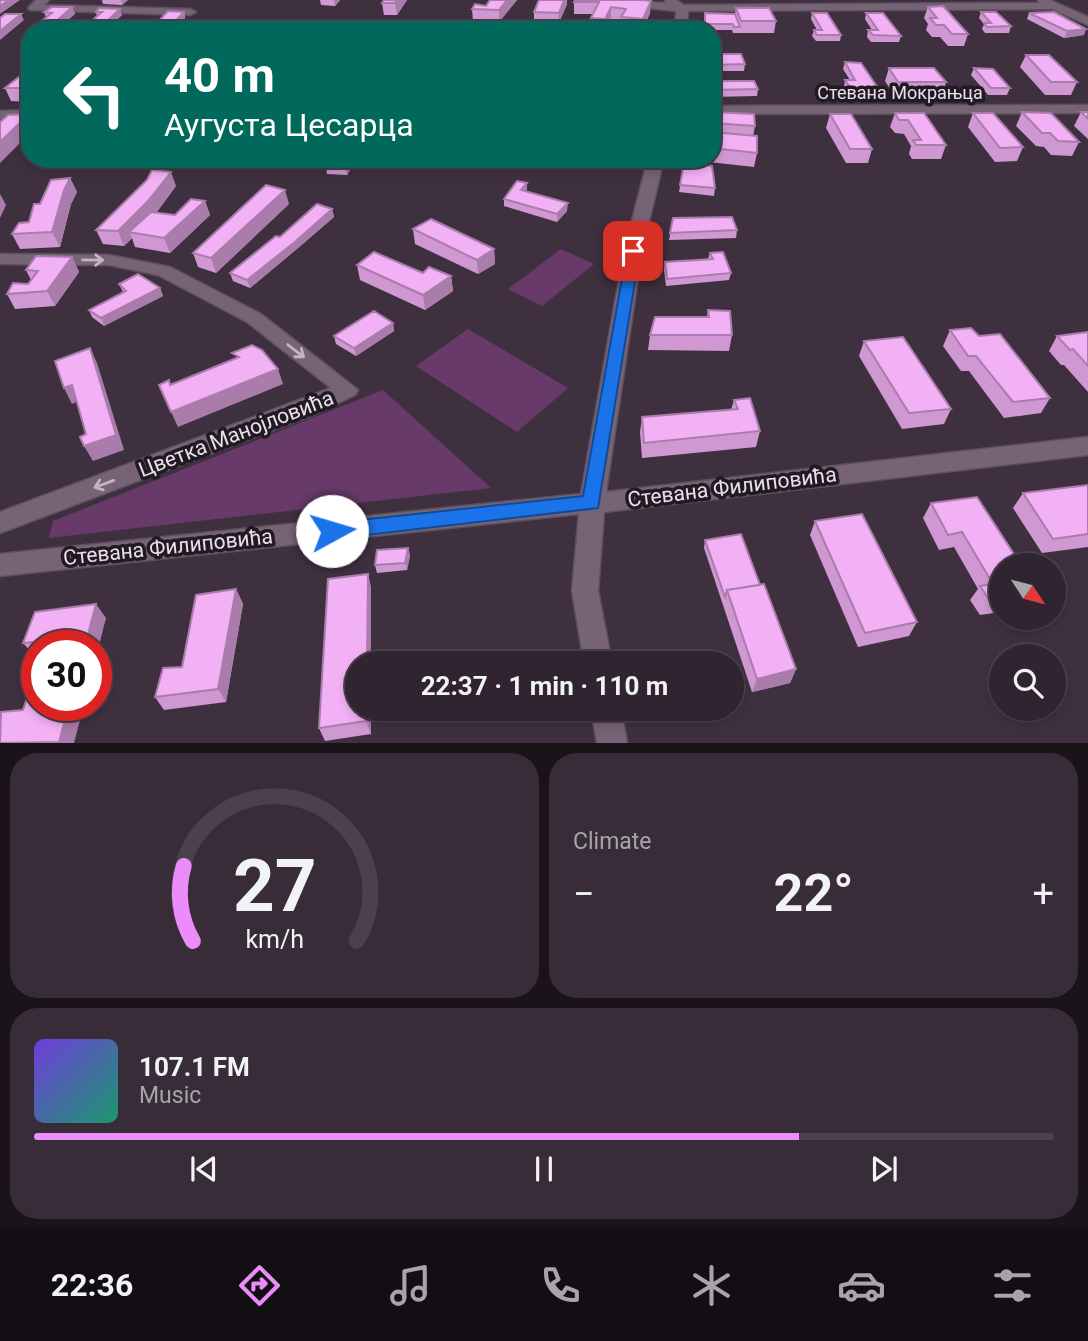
<!DOCTYPE html>
<meta charset="utf-8">
<style>
body{margin:0;font-family:Roboto,sans-serif;background:#372c38;color:#f1f3f6;height:100vh;display:flex;flex-direction:column;font-size:26px;white-space:nowrap}
*{box-sizing:border-box;margin:0}
p{font-size:23px;color:#a7a4ab}
.icon{flex:none;width:38px;height:38px;fill:none;stroke:currentColor;stroke-width:2;stroke-linecap:round;stroke-linejoin:round}
.map{position:relative;height:743px;overflow:hidden}
.sheet{display:flex;flex-direction:column;gap:10px;padding:10px;background:#1a141a;flex:1}
.sheet>*{flex:none}
.banner{position:absolute;left:21px;top:21px;width:700px;height:147px;border-radius:28px;box-shadow:0 4px 10px #0003,0 0 0 2px #4a414c;background:#00695c;color:#fff;overflow:hidden}
.needle{width:46px;rotate:126deg}
.tools{position:absolute;left:989px;top:553px;display:grid;gap:14px}
.tools a{display:grid;place-items:center;width:77px;height:77px;border-radius:50%;background:#2f2430;box-shadow:0 4px 10px #0003,0 0 0 2px #4a414c;font-size:35px}
.speed{position:absolute;left:21px;top:630px;display:flex;gap:14px;font-size:35px;font-weight:700;text-align:center}
.speed>*{display:grid;place-content:center;width:91px;height:91px;border-radius:50%;background:#2f2430;box-shadow:0 4px 10px #0003,0 0 0 2px #4a414c;line-height:1}
.speed .limit{border:10px solid #d22;background:#fff;color:#111}
.pin{position:absolute;display:grid;place-items:center;width:60px;height:60px;color:#fff;margin:-30px;border-radius:14px;box-shadow:0 4px 10px #0006}
.me{position:absolute;width:77px;margin:-38px;rotate:84deg;stroke-linejoin:round;filter:drop-shadow(0 0 5px #0008)}
.turn{display:flex;align-items:center;gap:24px;height:147px;padding:0 28px;font-size:32px}
.turn .icon{width:91px;height:91px;stroke-width:2.5}
.turn b{display:block;font-size:49px;line-height:60px}
.big{font-size:52px;font-weight:700;line-height:1.1}
.sheet .card{flex:1;display:flex;flex-direction:column;justify-content:center;gap:10px;min-width:0;padding:0 24px;border-radius:28px;background:#372c38}
.sheet .dial{align-items:center;gap:0}
.dial svg{height:182px;overflow:visible;fill:none;stroke:#4a414c;stroke-width:7;stroke-linecap:round;text-anchor:middle}
.dial text{fill:#f1f3f6;stroke:none}
.song{display:flex;align-items:center;gap:21px}
.cover{width:84px;height:84px;border-radius:10px;background:linear-gradient(135deg,hsl(260 70% 55%),hsl(160 70% 35%))}
.played{height:7px;border-radius:4px;background:linear-gradient(90deg,#ec8cfa 75%,#4a414c 75%)}
.keys{display:flex;justify-content:space-around;direction:ltr}
.heat{display:flex;justify-content:space-between;align-items:center;font-size:38px;direction:ltr}
.sheet .tiles{flex:1;display:grid;gap:10px;grid-template-columns:1fr 1fr}
.card:last-child{grid-column:span 2}
.trip{position:absolute;left:345px;top:651px;width:399px;height:70px;border-radius:35px;background:#2f2430;box-shadow:0 4px 10px #0003,0 0 0 2px #4a414c;font-weight:700;line-height:70px;text-align:center}
.dock{display:flex;height:112px;justify-content:space-around;align-items:center;background:#130e13;color:#a7a4ab}
.dock .icon{width:49px;height:49px}
.dock .active{color:#ec8cfa}
.dock b{font-size:32px;color:#f1f3f6}
.map>svg:first-child{display:block}
</style>
<div class="map">
<svg width="1088" height="743" viewBox="0 0 1088 743">
<rect width="100%" height="100%" fill="#3f3040"/>
<path fill="#673a69" d="M 561,249 L 594,264 L 542,306 L 508,289 Z
M 468,329 L 568,388 L 517,432 L 416,366 Z
M 383,390 L 491,488 L 49,538 L 53,521 Z"/>
<g fill="none" stroke-linecap="round" stroke-linejoin="round">
<g stroke="#5d4f5d" stroke-width="3">
<path id="minor" d="M 36,0 L 49,0 L 44,5 L 190,9 L 196,12 L 190,15 L 30,10 L 28,8 Z
M 597,0 L 666,3 L 665,0 L 676,0 L 684,5 L 1039,3 L 1038,0 L 1050,0 L 1088,17 L 1088,25 L 1052,9 L 688,11 L 687,30 L 675,30 L 676,11 L 603,3 Z
M 1088,105 L 1088,113 L 712,114 L 712,106 Z
M 30,110 L 30,118 L 0,119 L 0,111 Z
M 648,159 L 664,159 L 642,251 L 606,492 L 1088,437 L 1088,455 L 604,512 L 598,591 L 612,663 L 584,663 L 572,591 L 579,514 L 0,576 L 0,554 L 581,494 L 624,251 Z
M 0,254 L 109,255 L 170,267 L 261,314 L 358,390 L 355,395 L 313,415 L 0,533 L 0,512 L 331,388 L 247,322 L 158,275 L 109,265 L 0,264 Z
M 591,709 L 621,709 L 627,743 L 597,743 Z"/>
</g>
<use href="#minor" fill="#766476" fill-rule="evenodd"/>
</g>
<path fill="#cf98d2" d="M 102,0 L 128,0 L 122,5 L 103,4 Z
M 320,0 L 340,0 L 335,6 L 321,5 Z
M 384,0 L 407,0 L 397,15 L 384,15 L 382,3 Z
M 490,0 L 517,0 L 499,22 L 473,21 L 472,9 L 486,6 Z
M 642,0 L 650,13 L 643,30 L 621,29 L 621,20 L 611,19 L 605,30 L 590,30 L 591,18 L 593,14 L 574,14 L 574,2 Z
M 567,4 L 558,25 L 534,24 L 534,12 Z
M 72,7 L 75,14 L 56,30 L 37,30 L 35,26 L 46,17 L 44,12 Z
M 928,7 L 968,34 L 964,46 L 948,46 L 940,37 L 932,37 L 926,30 L 928,24 L 924,18 Z
M 736,8 L 776,21 L 774,33 L 733,33 L 732,30 L 704,30 L 705,13 L 735,14 Z
M 96,12 L 122,15 L 106,30 L 92,29 L 89,23 L 97,16 Z
M 184,12 L 185,18 L 175,30 L 199,30 L 155,30 L 154,26 Z
M 981,12 L 1011,26 L 1009,33 L 985,33 L 982,29 L 984,24 L 979,18 Z
M 812,13 L 841,35 L 840,41 L 816,41 L 812,36 L 814,30 L 817,30 L 811,19 Z
M 866,13 L 901,36 L 899,42 L 871,42 L 867,37 L 868,30 L 872,30 L 865,19 Z
M 1029,13 L 1084,35 L 1064,38 L 1027,19 Z
M 712,54 L 745,64 L 744,71 L 712,71 Z
M 1026,55 L 1077,82 L 1071,95 L 1045,95 L 1020,67 Z
M 845,62 L 878,88 L 877,95 L 849,95 L 844,87 L 845,80 L 850,80 L 843,69 Z
M 30,68 L 28,102 L 11,101 L 5,88 Z
M 889,68 L 946,82 L 942,95 L 894,95 L 885,81 Z
M 974,68 L 1010,88 L 1007,95 L 988,95 L 971,75 Z
M 712,81 L 758,89 L 757,96 L 712,97 Z
M 712,112 L 755,126 L 753,136 L 757,153 L 754,167 L 691,160 L 712,159 Z
M 1022,112 L 1079,142 L 1072,156 L 1051,155 L 1044,147 L 1036,146 L 1016,126 Z
M 1081,112 L 1088,112 L 1088,139 L 1074,126 Z
M 895,113 L 924,113 L 946,145 L 941,159 L 912,159 L 909,154 L 911,146 L 904,134 L 895,133 L 890,127 Z
M 973,113 L 1023,147 L 1017,161 L 995,162 L 968,127 Z
M 830,114 L 872,149 L 868,163 L 846,163 L 826,128 Z
M 30,150 L 30,159 L 49,159 L 47,161 L 30,161 L 26,154 Z
M 66,159 L 90,159 L 88,164 L 69,166 Z
M 120,159 L 152,159 L 150,161 L 120,160 Z
M 200,159 L 229,159 L 222,170 L 203,169 Z
M 325,159 L 356,159 L 347,175 L 327,174 Z
M 385,159 L 408,159 L 405,165 L 386,165 Z
M 448,159 L 471,159 L 467,167 L 448,165 Z
M 578,159 L 611,159 L 609,164 Z
M 684,163 L 715,188 L 714,196 L 679,192 Z
M 70,178 L 77,192 L 71,204 L 60,247 L 20,249 L 12,234 L 29,222 L 40,204 Z
M 527,183 L 526,191 L 567,211 L 557,222 L 504,206 L 504,199 Z
M 176,186 L 156,213 L 175,215 L 205,201 L 210,215 L 170,253 L 135,247 L 132,238 L 124,246 L 103,244 L 96,230 Z
M 289,204 L 216,273 L 198,267 L 193,253 Z
M 332,209 L 334,217 L 298,248 L 250,288 L 233,281 L 230,273 L 280,237 Z
M 673,218 L 737,230 L 736,238 L 669,240 Z
M 413,229 L 494,249 L 495,264 L 478,274 L 415,244 Z
M 710,253 L 731,273 L 729,280 L 666,286 L 664,270 L 665,262 L 708,259 Z
M 72,257 L 79,272 L 55,306 L 15,309 L 7,294 L 28,284 L 31,280 L 26,270 Z
M 357,265 L 451,276 L 453,291 L 425,310 L 360,280 Z
M 119,284 L 160,288 L 163,296 L 104,326 L 92,317 L 89,310 L 123,292 Z
M 708,310 L 732,335 L 729,351 L 648,350 L 650,335 L 707,317 Z
M 393,323 L 394,331 L 356,356 L 336,344 L 334,336 Z
M 950,330 L 979,336 L 1050,398 L 1041,413 L 1004,418 L 969,371 L 961,371 L 943,346 Z
M 1088,332 L 1088,392 L 1064,365 L 1061,365 L 1049,351 L 1057,336 Z
M 864,341 L 951,409 L 944,424 L 902,429 L 859,356 Z
M 734,400 L 760,431 L 756,447 L 642,458 L 640,432 L 642,417 L 731,410 Z
M 1088,485 L 1088,547 L 1042,553 L 1013,508 L 1023,493 Z
M 931,503 L 1001,565 L 1001,612 L 980,615 L 970,600 L 978,589 L 954,547 L 939,550 L 923,518 Z
M 815,521 L 917,622 L 909,636 L 858,647 L 810,535 Z
M 705,540 L 760,585 L 796,669 L 790,683 L 752,692 L 704,548 Z
M 408,548 L 410,556 L 407,570 L 377,573 L 375,565 Z
M 368,574 L 371,588 L 357,709 L 371,709 L 371,734 L 325,741 L 319,728 Z
M 236,589 L 243,604 L 226,702 L 164,710 L 155,697 L 182,667 Z
M 106,618 L 96,646 L 37,646 L 37,656 L 35,656 L 23,643 Z"/>
<path fill="#a97cab" d="M 9,0 L 20,0 L 0,14 L 0,6 Z
M 121,0 L 128,0 L 122,5 Z
M 334,0 L 340,0 L 335,6 Z
M 397,0 L 407,0 L 397,15 L 395,3 Z
M 507,0 L 517,0 L 499,22 L 499,10 Z
M 564,0 L 567,0 L 567,4 L 558,25 L 559,13 Z
M 651,1 L 650,13 L 642,30 L 643,19 Z
M 72,7 L 75,14 L 56,30 L 51,30 L 50,27 Z
M 611,7 L 611,19 L 605,30 L 605,19 Z
M 120,9 L 122,15 L 106,30 L 104,24 Z
M 184,12 L 185,18 L 175,30 L 171,30 L 170,27 Z
M 21,14 L 24,20 L 0,40 L 0,31 Z
M 1086,29 L 1084,35 L 1064,38 L 1067,31 Z
M 30,82 L 30,100 L 28,102 L 22,88 Z
M 29,114 L 30,133 L 0,163 L 0,142 Z
M 219,159 L 229,159 L 222,170 Z
M 345,159 L 356,159 L 347,175 L 344,161 Z
M 171,172 L 176,186 L 154,216 L 129,232 L 132,238 L 124,246 L 118,231 Z
M 70,178 L 77,192 L 71,204 L 60,247 L 52,232 L 64,190 Z
M 527,183 L 527,190 L 521,197 L 521,190 Z
M 285,190 L 289,204 L 216,273 L 211,258 Z
M 0,194 L 6,205 L 0,218 Z
M 205,201 L 210,215 L 170,253 L 164,238 Z
M 568,203 L 567,211 L 557,222 L 557,214 Z
M 332,209 L 334,217 L 298,248 L 250,288 L 247,280 Z
M 494,249 L 495,264 L 478,274 L 477,260 Z
M 72,257 L 79,272 L 55,306 L 47,291 Z
M 451,276 L 453,291 L 425,310 L 423,295 Z
M 160,288 L 163,296 L 104,326 L 101,318 Z
M 393,323 L 394,331 L 356,356 L 354,348 Z
M 90,348 L 97,363 L 124,450 L 93,461 L 84,446 L 116,435 Z
M 278,369 L 283,384 L 178,427 L 171,412 Z
M 72,385 L 80,400 L 72,404 L 64,388 Z
M 408,548 L 410,556 L 407,570 L 405,563 Z
M 368,574 L 371,588 L 371,663 L 367,663 Z
M 236,589 L 243,604 L 226,702 L 218,689 Z
M 96,604 L 106,618 L 96,657 L 96,646 L 85,646 Z
M 796,669 L 790,683 L 752,692 L 757,679 Z
M 69,705 L 84,705 L 74,743 L 60,743 L 59,742 Z
M 366,709 L 371,709 L 371,734 L 366,721 Z"/>
<path fill="#f1b1f4" stroke="#a97cab" stroke-width="2" d="M 0,0 L 9,0 L 0,6 Z
M 384,0 L 397,0 L 395,3 L 382,3 Z
M 490,0 L 507,0 L 499,10 L 472,9 L 475,4 L 486,6 Z
M 539,0 L 564,0 L 559,13 L 534,12 Z
M 575,0 L 642,0 L 651,1 L 643,19 L 621,17 L 626,9 L 611,7 L 605,19 L 591,18 L 599,2 L 574,2 Z
M 943,6 L 968,34 L 952,34 L 944,25 L 936,25 L 930,18 L 937,18 L 928,7 Z
M 52,7 L 72,7 L 50,27 L 35,26 L 52,13 L 44,12 Z
M 99,8 L 120,9 L 104,24 L 89,23 L 102,12 L 96,12 Z
M 736,8 L 769,8 L 776,21 L 741,21 Z
M 168,11 L 184,12 L 170,27 L 154,26 Z
M 981,12 L 996,12 L 1011,26 L 987,27 L 984,23 L 991,23 Z
M 1054,12 L 1086,29 L 1067,31 L 1029,13 Z
M 705,13 L 735,14 L 740,27 L 734,27 L 733,24 L 705,24 Z
M 812,13 L 827,13 L 841,35 L 817,35 L 814,30 L 822,30 Z
M 866,13 L 883,13 L 901,36 L 873,35 L 868,30 L 878,30 Z
M 5,14 L 21,14 L 0,31 L 0,18 Z
M 208,24 L 225,25 L 221,30 L 208,30 L 209,28 L 204,28 Z
M 712,54 L 741,54 L 745,64 L 712,65 Z
M 1026,55 L 1049,55 L 1077,82 L 1051,82 Z
M 845,62 L 861,63 L 878,88 L 851,89 L 845,80 L 855,80 Z
M 30,68 L 30,82 L 22,88 L 5,88 Z
M 889,68 L 934,68 L 946,82 L 898,82 Z
M 974,68 L 993,69 L 1010,88 L 991,88 Z
M 712,81 L 754,81 L 758,89 L 712,90 Z
M 712,112 L 754,114 L 755,126 L 712,123 Z
M 1022,112 L 1051,113 L 1079,142 L 1058,141 L 1050,133 L 1042,133 Z
M 1081,112 L 1088,112 L 1088,119 Z
M 895,113 L 924,113 L 946,145 L 916,145 L 913,140 L 921,140 L 908,120 L 899,120 Z
M 973,113 L 993,113 L 1023,147 L 1000,148 Z
M 29,114 L 0,142 L 0,122 L 8,115 Z
M 830,114 L 851,114 L 872,149 L 850,149 Z
M 712,132 L 757,136 L 757,153 L 712,148 Z
M 325,159 L 345,159 L 344,161 L 324,160 Z
M 684,163 L 712,166 L 715,188 L 680,185 Z
M 152,170 L 171,172 L 148,201 L 118,231 L 96,230 L 147,180 Z
M 70,178 L 64,190 L 52,232 L 12,234 L 19,223 L 29,222 L 34,204 L 40,204 L 51,180 Z
M 517,181 L 527,183 L 521,190 L 568,203 L 557,214 L 504,199 Z
M 266,185 L 285,190 L 211,258 L 193,253 Z
M 191,199 L 205,201 L 164,238 L 129,232 L 151,212 L 175,215 Z
M 317,204 L 332,209 L 296,241 L 247,280 L 230,273 L 276,236 L 280,237 Z
M 732,217 L 737,230 L 670,233 L 673,218 Z
M 431,219 L 494,249 L 477,260 L 413,229 Z
M 374,252 L 423,273 L 429,267 L 451,276 L 423,295 L 357,265 Z
M 723,252 L 731,273 L 667,279 L 665,262 L 713,259 L 710,253 Z
M 36,256 L 72,257 L 47,291 L 7,294 L 13,283 L 28,284 L 38,271 L 26,270 Z
M 138,274 L 160,288 L 101,318 L 89,310 L 126,291 L 119,284 Z
M 708,310 L 730,311 L 732,335 L 650,335 L 655,317 L 709,317 Z
M 374,311 L 393,323 L 354,348 L 334,336 Z
M 971,328 L 979,336 L 1000,334 L 1050,398 L 1013,402 L 976,356 L 968,356 L 950,330 Z
M 1088,332 L 1088,366 L 1073,349 L 1070,350 L 1057,336 Z
M 903,337 L 951,409 L 909,413 L 864,341 Z
M 252,345 L 262,350 L 278,369 L 171,412 L 159,385 L 169,380 L 170,385 L 239,357 L 232,353 Z
M 90,348 L 116,435 L 84,446 L 80,437 L 86,434 L 72,385 L 64,388 L 55,361 Z
M 750,398 L 760,431 L 644,443 L 642,417 L 738,409 L 734,400 Z
M 1088,485 L 1088,534 L 1053,539 L 1023,493 Z
M 977,497 L 1021,565 L 1001,565 L 1001,599 L 990,601 L 980,586 L 993,584 L 962,532 L 948,535 L 931,503 Z
M 862,514 L 917,622 L 865,633 L 815,521 Z
M 741,534 L 760,585 L 727,590 L 725,597 L 705,540 Z
M 408,548 L 405,563 L 375,565 L 377,550 Z
M 368,574 L 367,663 L 357,663 L 357,709 L 366,709 L 366,721 L 319,728 L 328,579 Z
M 764,584 L 796,669 L 757,679 L 727,590 Z
M 236,589 L 218,689 L 155,697 L 163,668 L 182,667 L 196,595 Z
M 96,604 L 85,646 L 44,646 L 45,641 L 23,643 L 35,612 Z
M 37,668 L 37,705 L 69,705 L 59,742 L 0,743 L 1,712 L 23,710 Z"/>
<defs><path id="oneway-shaft" d="M-6 0H5M1.5-3L5.5 0L1.5 3" fill="none" stroke-width="1.6" stroke-linecap="round" stroke-linejoin="round" transform="scale(1.75)"/></defs>
<g stroke="#c1b5c2">
<use href="#oneway-shaft" transform="translate(93 260) rotate(1)"/>
<use href="#oneway-shaft" transform="translate(296 351) rotate(38)"/>
<use href="#oneway-shaft" transform="translate(104 484) rotate(160)"/>
</g>
<path fill="#1a73e8" stroke="#114b97" stroke-width="2" d="M 633,247 L 640,251 L 598,508 L 332,539 L 325,536 L 323,531 L 325,525 L 332,523 L 583,496 L 627,251 Z"/>
<g text-anchor="middle" dominant-baseline="central" stroke-width="7" stroke-linejoin="round" paint-order="stroke">
<g font-size="18" fill="#eae0eb" stroke="#221a22">
<text x="900" y="92">Стевана Мокрањца</text>
</g>
<g font-size="21" fill="#eae0eb" stroke="#221a22">
<text transform="translate(236 434) rotate(-21)">Цветка Манојловића</text>
<text transform="translate(732 487) rotate(-7)">Стевана Филиповића</text>
<text transform="translate(168 547) rotate(-6)">Стевана Филиповића</text>
</g>
</g>
</svg>
<div class="tools">
<a><svg class="needle" viewBox="-14 -14 28 28"><path d="M0-13l5 13h-10z" fill="#e53935"/><path d="M0 13l5-13h-10z" fill="#a7a4ab"/></svg></a>
<a><svg class="icon" aria-label="search" viewBox="0 0 24 24"><circle cx="10" cy="10" r="6"/><path d="M15 15l6 6"/></svg></a>
</div>
<div class="speed"><div class="limit">30</div></div>
<div class="pin" style="left:633px;top:251px;background:#d93025"><svg class="icon" aria-label="arrive" viewBox="0 0 24 24"><path d="M6 21V4h12l-3 4 3 4H6"/></svg></div>
<svg class="me" style="left:332px;top:531px" viewBox="-20 -20 40 40"><circle r="19" fill="#fff"/><path d="M0-13L10 11 0 6-10 11z" fill="#1a73e8"/></svg>
<div class="trip">22:37 · 1 min · 110 m</div>
<div class="banner">
<div class="turn"><svg class="icon" aria-label="left" viewBox="0 0 24 24"><path d="M17 20v-9H6M10 6l-5 5 5 5"/></svg><div><b>40 m</b>Аугуста Цесарца</div></div>
</div>
</div>
<section class="sheet">
<div class="tiles">
<div class="card dial"><svg viewBox="0 0 100 80">
<path d="M14 69A42 42 0 1 1 86 69"/>
<path d="M14 69A42 42 0 0 1 10 36" stroke="#ec8cfa"/>
<text x="50" y="56" font-size="32" font-weight="700">27</text>
<text x="50" y="72" font-size="11">km/h</text>
</svg></div>
<div class="card"><p>Climate</p>
<div class="heat"><a>−</a><b class="big">22°</b><a>+</a></div>
</div>
<div class="card">
<div class="song"><i class="cover"></i><div><b>107.1 FM</b><p>Music</p></div></div>
<div class="played"></div>
<div class="keys"><svg class="icon" aria-label="previous" viewBox="0 0 24 24"><path d="M18 5L8 12l10 7zM5 5v14"/></svg><svg class="icon" aria-label="pause" viewBox="0 0 24 24"><path d="M8 5v14M16 5v14"/></svg><svg class="icon" aria-label="next" viewBox="0 0 24 24"><path d="M6 5l10 7-10 7zM19 5v14"/></svg></div>
</div>
</div>
</section>
<nav class="dock">
<b>22:36</b>
<svg class="icon active" aria-label="directions" viewBox="0 0 24 24"><path d="M12 3l9 9-9 9-9-9zM9 14v-3h6M13 9l2 2-2 2"/></svg>
<svg class="icon" aria-label="music" viewBox="0 0 24 24"><path d="M9 18V5l10-2v13"/><circle cx="6" cy="18" r="3"/><circle cx="16" cy="16" r="3"/></svg>
<svg class="icon" aria-label="phone" viewBox="0 0 24 24"><path d="M5 4h4l2 5-3 2q2 4 5 5l2-3 5 2v4C11 20 4 13 5 4z"/></svg>
<svg class="icon" aria-label="climate" viewBox="0 0 24 24"><path d="M12 3v18M4 7l16 10M4 17L20 7"/></svg>
<svg class="icon" aria-label="car" viewBox="0 0 24 24"><path d="M5 17H2v-5l4-1 3-4h7l3 4 3 1v5h-3M9 17h6M6 11h13"/><circle cx="7" cy="17" r="2"/><circle cx="17" cy="17" r="2"/></svg>
<svg class="icon" aria-label="filters" viewBox="0 0 24 24"><path d="M4 7h16M4 17h16"/><circle cx="9" cy="7" r="2"/><circle cx="15" cy="17" r="2"/></svg>
</nav>
